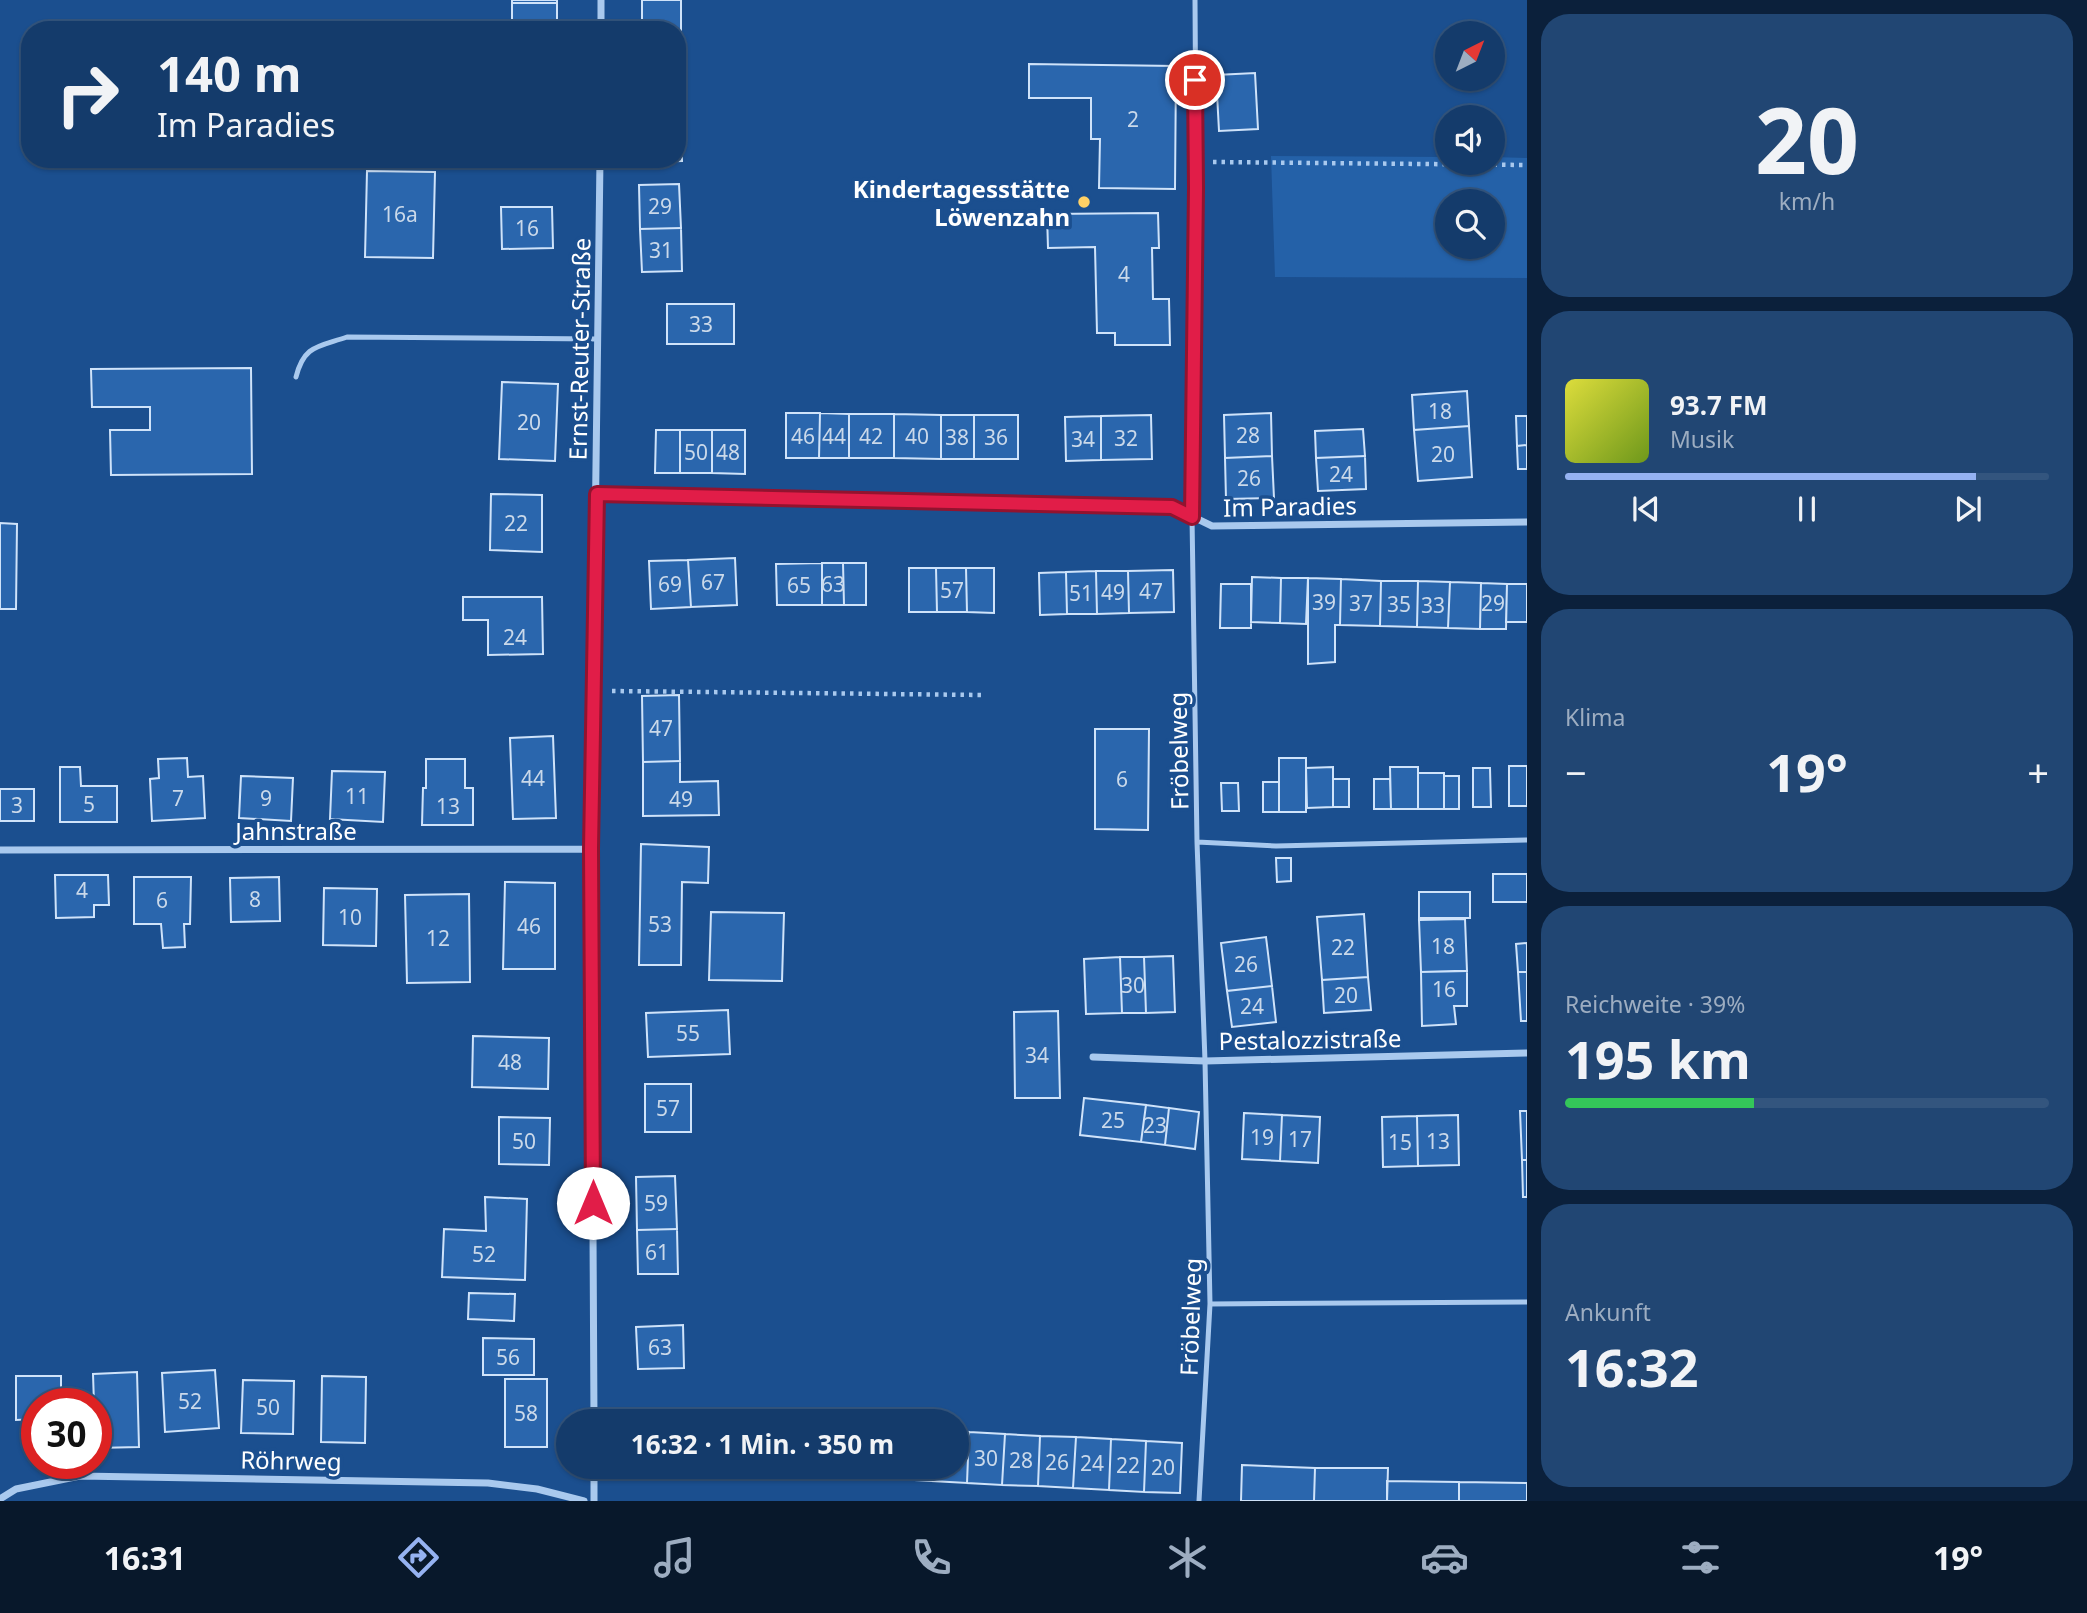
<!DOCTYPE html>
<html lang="de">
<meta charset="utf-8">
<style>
body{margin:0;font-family:"Noto Sans",sans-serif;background:#214673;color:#f1f3f6;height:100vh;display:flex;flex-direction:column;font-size:26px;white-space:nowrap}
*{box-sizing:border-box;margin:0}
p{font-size:23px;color:#9dadc1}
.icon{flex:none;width:38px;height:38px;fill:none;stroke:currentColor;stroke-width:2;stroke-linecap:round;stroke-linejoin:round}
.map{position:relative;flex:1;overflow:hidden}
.details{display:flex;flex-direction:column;gap:14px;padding:14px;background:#0b203b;width:560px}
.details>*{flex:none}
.banner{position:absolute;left:21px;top:21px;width:665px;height:147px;border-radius:28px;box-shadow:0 2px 5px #0004,0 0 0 2px #33557e;background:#143b6b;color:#f1f3f6;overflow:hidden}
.needle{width:46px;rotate:42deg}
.fabs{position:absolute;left:1435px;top:21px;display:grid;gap:14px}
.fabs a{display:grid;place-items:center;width:70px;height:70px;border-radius:50%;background:#143b6b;box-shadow:0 2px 5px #0004,0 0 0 2px #33557e;font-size:35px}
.speed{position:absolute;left:21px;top:1388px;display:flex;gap:14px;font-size:35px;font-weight:700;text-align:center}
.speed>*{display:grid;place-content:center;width:91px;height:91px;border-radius:50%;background:#143b6b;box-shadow:0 2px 5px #0004,0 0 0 2px #33557e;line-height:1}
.speed .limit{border:10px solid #d22;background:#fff;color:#111}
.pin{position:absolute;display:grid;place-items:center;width:60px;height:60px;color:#fff;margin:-30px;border:4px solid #fff;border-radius:50%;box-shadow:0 2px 7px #0007}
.me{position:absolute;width:77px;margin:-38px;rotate:0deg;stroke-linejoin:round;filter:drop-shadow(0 0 5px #0008)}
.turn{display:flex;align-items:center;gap:24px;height:147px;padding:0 21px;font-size:32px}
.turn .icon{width:91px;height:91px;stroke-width:2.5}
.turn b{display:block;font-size:49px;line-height:60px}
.big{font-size:52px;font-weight:700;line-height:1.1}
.details .tile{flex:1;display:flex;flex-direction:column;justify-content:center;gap:10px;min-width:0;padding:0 24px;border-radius:28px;background:#214673}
.details .dial{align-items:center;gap:0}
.dial b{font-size:91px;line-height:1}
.song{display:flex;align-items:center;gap:21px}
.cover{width:84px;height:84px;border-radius:10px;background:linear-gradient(135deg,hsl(60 70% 55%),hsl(80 70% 35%))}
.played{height:7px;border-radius:4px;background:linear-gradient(90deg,#95b2f1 85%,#33557e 85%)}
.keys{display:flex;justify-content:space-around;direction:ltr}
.heat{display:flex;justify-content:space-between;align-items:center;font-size:38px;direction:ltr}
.charge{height:10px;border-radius:5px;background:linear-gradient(90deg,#34c759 39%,#33557e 0)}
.trip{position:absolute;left:556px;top:1409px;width:413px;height:70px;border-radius:35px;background:#143b6b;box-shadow:0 2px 5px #0004,0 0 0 2px #33557e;font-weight:700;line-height:70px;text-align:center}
.tabs{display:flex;height:112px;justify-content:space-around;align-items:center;background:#08182b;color:#9dadc1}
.tabs .icon{width:49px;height:49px}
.tabs .on{color:#95b2f1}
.tabs b{font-size:32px;color:#f1f3f6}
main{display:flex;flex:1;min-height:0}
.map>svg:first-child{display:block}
</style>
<main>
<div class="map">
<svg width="1527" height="1501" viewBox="0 0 1527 1501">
<rect width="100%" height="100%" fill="#1b4f8f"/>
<path fill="#2461a8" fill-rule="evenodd" d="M 1271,156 L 1447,157 L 1447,163 L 1493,163 L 1493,157 L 1527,158 L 1527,278 L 1275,277 ZM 1447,201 L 1493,201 L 1493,247 L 1447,247 Z"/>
<path fill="#2a66ad" stroke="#cfe3fa" stroke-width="2" d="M 512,0 L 557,0 L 557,3 L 512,3 Z
M 642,0 L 681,0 L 681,33 L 677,33 L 677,30 L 642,30 Z
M 512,3 L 557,3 L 557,30 L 512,30 Z
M 1029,64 L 1176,66 L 1175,189 L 1099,188 L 1100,139 L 1091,139 L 1091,98 L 1029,98 Z
M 677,67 L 679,67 L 681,109 L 677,109 Z
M 1255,73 L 1258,129 L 1219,131 L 1216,75 Z
M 677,109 L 681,109 L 682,161 L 643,162 L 643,159 L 677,159 Z
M 367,171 L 435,172 L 433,258 L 365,257 Z
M 679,184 L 681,228 L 640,229 L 639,185 Z
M 501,207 L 552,207 L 553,248 L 502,249 Z
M 1158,213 L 1159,248 L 1152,248 L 1153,299 L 1169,299 L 1170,345 L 1115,345 L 1115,333 L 1097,333 L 1095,247 L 1048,248 L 1047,214 Z
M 681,228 L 682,271 L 642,272 L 640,229 Z
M 667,304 L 734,304 L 734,344 L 667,344 Z
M 251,368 L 252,474 L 111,475 L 110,430 L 150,430 L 150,407 L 92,407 L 91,369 Z
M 502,382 L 558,384 L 555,461 L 499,459 Z
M 1467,391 L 1469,426 L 1414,430 L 1412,395 Z
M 786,413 L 820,413 L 819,458 L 786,458 Z
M 820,413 L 849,414 L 849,458 L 819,458 Z
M 1271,413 L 1272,456 L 1225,458 L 1224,415 Z
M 849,414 L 894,414 L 894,458 L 849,458 Z
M 894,414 L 941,415 L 941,459 L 894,458 Z
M 941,415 L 974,415 L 974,459 L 941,459 Z
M 974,415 L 1018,415 L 1018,459 L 974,459 Z
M 1151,415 L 1152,459 L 1101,460 L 1101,416 Z
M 1101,416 L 1101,460 L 1066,461 L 1065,417 Z
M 1516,416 L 1527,416 L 1527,445 L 1517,446 Z
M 1469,426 L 1472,477 L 1418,481 L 1414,430 Z
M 1363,429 L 1365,456 L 1316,458 L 1315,431 Z
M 656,430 L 680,430 L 680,473 L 655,473 Z
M 680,430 L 712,430 L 712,473 L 680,473 Z
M 712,430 L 745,430 L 745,474 L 712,473 Z
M 1527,445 L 1527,469 L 1518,469 L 1517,446 Z
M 1272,456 L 1274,498 L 1226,499 L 1225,458 Z
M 1365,456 L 1366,489 L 1318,491 L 1316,458 Z
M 491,494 L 542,495 L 542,552 L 490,550 Z
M 0,523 L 17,524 L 16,609 L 0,609 Z
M 735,558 L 737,605 L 691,607 L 688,560 Z
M 688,560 L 691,607 L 651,609 L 649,561 Z
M 822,563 L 843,563 L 844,605 L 822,605 Z
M 822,563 L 822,605 L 777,605 L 776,564 Z
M 843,563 L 866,563 L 866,605 L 844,605 Z
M 909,568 L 936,568 L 937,612 L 909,612 Z
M 936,568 L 966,568 L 967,612 L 937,612 Z
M 966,568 L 994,568 L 994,613 L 967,612 Z
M 1173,570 L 1174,612 L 1129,613 L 1128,571 Z
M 1096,571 L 1128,571 L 1129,613 L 1097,614 Z
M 1096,571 L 1097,614 L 1067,614 L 1066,572 Z
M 1066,572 L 1067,614 L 1040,615 L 1039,573 Z
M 1252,577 L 1281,578 L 1280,623 L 1251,622 Z
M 1281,578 L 1308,578 L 1306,624 L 1280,623 Z
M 1308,578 L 1341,579 L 1340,625 L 1335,625 L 1335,662 L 1308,664 Z
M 1341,579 L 1381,581 L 1380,626 L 1340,625 Z
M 1381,581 L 1418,581 L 1417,627 L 1380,626 Z
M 1418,581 L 1450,582 L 1448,628 L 1417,627 Z
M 1450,582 L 1481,583 L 1480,629 L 1448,628 Z
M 1481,583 L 1507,584 L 1506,629 L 1480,629 Z
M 1221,584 L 1251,584 L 1251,628 L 1220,628 Z
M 1507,584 L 1527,584 L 1527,622 L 1506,622 Z
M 463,597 L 542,597 L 543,654 L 488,655 L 488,620 L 463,620 Z
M 679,695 L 680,761 L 643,762 L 642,696 Z
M 1095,729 L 1149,729 L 1148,830 L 1095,829 Z
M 553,736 L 556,818 L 513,819 L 510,738 Z
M 187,758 L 188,777 L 203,776 L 205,818 L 152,821 L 150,779 L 159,778 L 158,759 Z
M 1279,758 L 1306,758 L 1306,812 L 1279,812 Z
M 426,759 L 465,759 L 465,788 L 473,788 L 473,825 L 422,825 L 423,788 L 426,788 Z
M 680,761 L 680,782 L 718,781 L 719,815 L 643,816 L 643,762 Z
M 1509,766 L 1527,766 L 1527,806 L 1509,806 Z
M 60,767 L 80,767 L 81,786 L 117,786 L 117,822 L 60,822 Z
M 1333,767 L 1333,807 L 1307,808 L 1306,768 Z
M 1390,767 L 1418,767 L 1418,809 L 1391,809 Z
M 1473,768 L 1490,768 L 1491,807 L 1473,807 Z
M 332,771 L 385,772 L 383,822 L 330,819 Z
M 1418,773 L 1444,773 L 1444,809 L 1418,809 Z
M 241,776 L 293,778 L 291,821 L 239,818 Z
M 1444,776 L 1459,776 L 1459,809 L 1444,809 Z
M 1333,779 L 1349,779 L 1349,807 L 1333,807 Z
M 1374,779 L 1390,779 L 1391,809 L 1374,809 Z
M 1263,782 L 1279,782 L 1279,812 L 1263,812 Z
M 1221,783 L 1238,783 L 1239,811 L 1222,811 Z
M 0,789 L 34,789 L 34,821 L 0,821 Z
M 641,844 L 709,847 L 708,883 L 682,882 L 681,965 L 639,965 Z
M 1276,858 L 1291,858 L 1291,881 L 1277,882 Z
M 1493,874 L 1527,874 L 1527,902 L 1493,902 Z
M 55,875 L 108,875 L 109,905 L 94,905 L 94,917 L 56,918 Z
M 134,877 L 191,877 L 190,924 L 184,924 L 185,947 L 163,948 L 161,924 L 134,924 Z
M 279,877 L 280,921 L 231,922 L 230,878 Z
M 505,882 L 555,883 L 555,969 L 503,969 Z
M 324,888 L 377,889 L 376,946 L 323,945 Z
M 1419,892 L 1470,892 L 1470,918 L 1419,918 Z
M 469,894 L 470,982 L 407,983 L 405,895 Z
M 711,912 L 784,913 L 782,981 L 709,980 Z
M 1364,914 L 1368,977 L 1322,980 L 1317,917 Z
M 1465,919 L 1467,971 L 1421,972 L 1419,920 Z
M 1266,937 L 1272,986 L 1227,991 L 1221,943 Z
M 1527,943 L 1527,972 L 1518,972 L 1516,944 Z
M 1173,956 L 1175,1012 L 1146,1013 L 1144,957 Z
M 1120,957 L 1144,957 L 1146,1013 L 1122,1013 Z
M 1120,957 L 1122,1013 L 1086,1014 L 1084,959 Z
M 1455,971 L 1467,971 L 1467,1006 L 1454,1006 L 1456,1024 L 1422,1026 L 1421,972 Z
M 1518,972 L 1527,972 L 1527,1021 L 1521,1021 Z
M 1368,977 L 1371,1010 L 1324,1013 L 1322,980 Z
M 1272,986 L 1276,1022 L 1232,1027 L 1227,991 Z
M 728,1010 L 730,1054 L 648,1057 L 646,1013 Z
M 1058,1011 L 1060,1098 L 1015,1098 L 1014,1012 Z
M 473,1036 L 549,1038 L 548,1089 L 472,1087 Z
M 645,1084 L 691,1084 L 691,1132 L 645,1132 Z
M 1084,1098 L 1146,1105 L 1141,1142 L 1080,1135 Z
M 1146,1105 L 1169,1108 L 1165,1145 L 1141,1142 Z
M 1169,1108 L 1199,1112 L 1195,1149 L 1165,1145 Z
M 1520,1111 L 1527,1111 L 1527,1160 L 1522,1160 Z
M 1244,1113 L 1282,1115 L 1280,1161 L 1242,1159 Z
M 1282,1115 L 1320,1117 L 1318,1163 L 1280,1161 Z
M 1458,1115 L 1459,1165 L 1418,1166 L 1417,1116 Z
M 1417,1116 L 1418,1166 L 1383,1167 L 1382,1117 Z
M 499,1117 L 550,1118 L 549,1165 L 499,1164 Z
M 1522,1160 L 1527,1160 L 1527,1197 L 1523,1197 Z
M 675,1176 L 677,1229 L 637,1230 L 636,1177 Z
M 485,1197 L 527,1199 L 525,1280 L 442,1277 L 444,1229 L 486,1231 Z
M 677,1229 L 678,1274 L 638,1274 L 637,1230 Z
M 469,1293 L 515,1294 L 514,1321 L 468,1319 Z
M 683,1325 L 684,1368 L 638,1369 L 636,1327 Z
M 483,1338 L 534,1339 L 534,1375 L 483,1375 Z
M 215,1370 L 219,1428 L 165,1432 L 162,1373 Z
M 137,1372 L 139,1447 L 96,1448 L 96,1404 L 94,1404 L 93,1374 Z
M 16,1376 L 61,1376 L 61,1404 L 37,1404 L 37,1419 L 16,1420 Z
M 322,1376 L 366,1377 L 365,1443 L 321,1442 Z
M 505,1379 L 547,1379 L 547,1447 L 505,1447 Z
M 243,1380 L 294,1381 L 293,1434 L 241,1433 Z
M 957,1431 L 969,1432 L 967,1483 L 932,1481 L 932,1466 L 957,1466 Z
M 969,1432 L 1005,1434 L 1002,1485 L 967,1483 Z
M 1005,1434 L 1040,1436 L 1038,1486 L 1002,1485 Z
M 1040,1436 L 1076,1437 L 1073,1488 L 1038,1486 Z
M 1076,1437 L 1111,1439 L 1109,1490 L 1073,1488 Z
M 1111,1439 L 1146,1441 L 1144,1492 L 1109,1490 Z
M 1146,1441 L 1182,1443 L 1180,1493 L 1144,1492 Z
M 1242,1465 L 1315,1468 L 1314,1501 L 1241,1501 Z
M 621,1466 L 670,1466 L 670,1480 L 621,1480 Z
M 670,1466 L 738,1466 L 738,1479 L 670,1480 Z
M 790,1466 L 826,1466 L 825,1476 L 790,1474 Z
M 826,1466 L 861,1466 L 861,1478 L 825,1476 Z
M 861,1466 L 897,1466 L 896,1479 L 861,1478 Z
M 897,1466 L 932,1466 L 932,1481 L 896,1479 Z
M 1315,1468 L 1388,1468 L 1387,1501 L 1314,1501 Z
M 1387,1481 L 1459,1482 L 1459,1501 L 1387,1501 Z
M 1459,1482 L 1527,1483 L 1527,1501 L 1459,1501 Z"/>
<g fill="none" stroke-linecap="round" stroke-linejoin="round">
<path stroke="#a9c9ee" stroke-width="4.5" stroke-dasharray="3.5 5" stroke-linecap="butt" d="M 1213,162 L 1527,165
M 612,691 L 981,695"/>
<path stroke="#a9c9ee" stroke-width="5" d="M 1195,0 L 1196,161 L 1192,517 L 1197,842 L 1205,1061 L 1210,1304 L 1199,1501
M 296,377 C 304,345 318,347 347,337 L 598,339
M 1197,842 L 1276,846 L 1527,840
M 1210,1304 L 1527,1302"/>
<path stroke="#a9c9ee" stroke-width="7" d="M 601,30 L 601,0
M 597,494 L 1173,507 L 1212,526 L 1527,522
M 0,850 L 591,849
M 1093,1057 L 1205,1061 L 1527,1053
M 594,1421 L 591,849 L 600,159
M 594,1466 L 594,1501
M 0,1499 L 16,1489 L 80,1476 L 488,1483 L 537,1489 L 584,1501"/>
</g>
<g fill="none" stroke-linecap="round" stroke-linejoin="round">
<g stroke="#92132f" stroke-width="18">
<path id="route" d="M 593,1203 L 591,849 L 597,494 L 1172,507 L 1192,517 L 1196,188 L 1195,80"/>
</g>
<use href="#route" stroke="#e11d48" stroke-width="12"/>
</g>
<circle fill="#ffd166" stroke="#1b4f8f" stroke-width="2.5" cx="1084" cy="202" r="7"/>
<g text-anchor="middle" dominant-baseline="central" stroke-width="7" stroke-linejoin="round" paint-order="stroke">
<g font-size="21" fill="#cad9ea">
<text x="1133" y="119">2</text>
<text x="660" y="206">29</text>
<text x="400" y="214">16a</text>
<text x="527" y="228">16</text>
<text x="661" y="250">31</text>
<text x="1124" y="274">4</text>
<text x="701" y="324">33</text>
<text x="1440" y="411">18</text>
<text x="529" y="422">20</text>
<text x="1248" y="435">28</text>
<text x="803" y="436">46</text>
<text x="834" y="436">44</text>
<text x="871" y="436">42</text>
<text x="917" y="436">40</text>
<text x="957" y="437">38</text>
<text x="996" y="437">36</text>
<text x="1126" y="438">32</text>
<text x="1083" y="439">34</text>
<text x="696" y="452">50</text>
<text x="728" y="452">48</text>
<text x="1443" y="454">20</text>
<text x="1341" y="474">24</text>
<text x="1249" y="478">26</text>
<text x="516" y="523">22</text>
<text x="713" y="582">67</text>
<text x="670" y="584">69</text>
<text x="833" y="584">63</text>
<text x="799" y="585">65</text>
<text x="952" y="590">57</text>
<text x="1151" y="591">47</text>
<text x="1113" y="592">49</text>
<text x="1081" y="593">51</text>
<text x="1324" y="602">39</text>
<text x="1361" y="603">37</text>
<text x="1493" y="603">29</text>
<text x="1399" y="604">35</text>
<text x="1433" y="605">33</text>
<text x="515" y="637">24</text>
<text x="661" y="728">47</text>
<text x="533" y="778">44</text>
<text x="1122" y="779">6</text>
<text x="357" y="796">11</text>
<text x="178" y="798">7</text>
<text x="266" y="798">9</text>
<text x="681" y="799">49</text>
<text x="89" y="804">5</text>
<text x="17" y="805">3</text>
<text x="448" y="806">13</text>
<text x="82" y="890">4</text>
<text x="255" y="899">8</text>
<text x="162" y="900">6</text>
<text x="350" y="917">10</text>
<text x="660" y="924">53</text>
<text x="529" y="926">46</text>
<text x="438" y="938">12</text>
<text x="1443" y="946">18</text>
<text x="1343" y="947">22</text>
<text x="1246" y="964">26</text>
<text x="1133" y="985">30</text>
<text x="1444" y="989">16</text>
<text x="1346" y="995">20</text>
<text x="1252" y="1006">24</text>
<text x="688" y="1033">55</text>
<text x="1037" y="1055">34</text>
<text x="510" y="1062">48</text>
<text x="668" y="1108">57</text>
<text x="1113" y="1120">25</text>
<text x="1155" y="1125">23</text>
<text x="1262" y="1137">19</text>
<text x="1300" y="1139">17</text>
<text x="524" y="1141">50</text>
<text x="1438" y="1141">13</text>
<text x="1400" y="1142">15</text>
<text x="656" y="1203">59</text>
<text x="657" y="1252">61</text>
<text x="484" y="1254">52</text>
<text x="660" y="1347">63</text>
<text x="508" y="1357">56</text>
<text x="190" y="1401">52</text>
<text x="268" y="1407">50</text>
<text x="526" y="1413">58</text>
<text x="986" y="1458">30</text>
<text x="1021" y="1460">28</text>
<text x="1057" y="1462">26</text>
<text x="1092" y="1463">24</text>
<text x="1128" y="1465">22</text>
<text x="1163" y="1467">20</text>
</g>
<g font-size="24" font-weight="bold" fill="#fff" stroke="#1b4f8f" text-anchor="end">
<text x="1070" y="188">Kindertagesstätte<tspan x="1070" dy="28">Löwenzahn</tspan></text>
</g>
<g font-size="24" fill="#fff" stroke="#1b4f8f">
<text transform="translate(579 349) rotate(-89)">Ernst-Reuter-Straße</text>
<text transform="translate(1290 506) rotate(-1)">Im Paradies</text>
<text transform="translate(1178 751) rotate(-91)">Fröbelweg</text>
<text x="296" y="830">Jahnstraße</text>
<text transform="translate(1310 1039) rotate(-1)">Pestalozzistraße</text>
<text transform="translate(1190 1317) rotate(-88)">Fröbelweg</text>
<text transform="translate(291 1460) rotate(1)">Röhrweg</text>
</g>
</g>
</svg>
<div class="fabs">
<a><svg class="needle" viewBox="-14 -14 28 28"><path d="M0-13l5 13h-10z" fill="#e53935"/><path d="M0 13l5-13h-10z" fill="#9dadc1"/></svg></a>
<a><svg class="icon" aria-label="sound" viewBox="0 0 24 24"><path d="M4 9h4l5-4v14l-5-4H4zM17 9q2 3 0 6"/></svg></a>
<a><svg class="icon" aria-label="search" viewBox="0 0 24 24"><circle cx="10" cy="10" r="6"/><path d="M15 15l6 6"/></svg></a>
</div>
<div class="speed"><div class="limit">30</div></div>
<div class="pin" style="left:1195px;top:80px;background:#d93025"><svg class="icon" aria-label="arrive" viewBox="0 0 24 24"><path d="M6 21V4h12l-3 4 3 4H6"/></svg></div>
<svg class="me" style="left:593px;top:1203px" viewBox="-20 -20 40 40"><circle r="19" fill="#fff"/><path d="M0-13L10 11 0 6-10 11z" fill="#e11d48"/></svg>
<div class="trip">16:32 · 1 Min. · 350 m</div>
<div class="banner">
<div class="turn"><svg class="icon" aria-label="right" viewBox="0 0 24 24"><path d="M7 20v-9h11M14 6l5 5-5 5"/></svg><div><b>140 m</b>Im Paradies</div></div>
</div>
</div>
<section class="details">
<div class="tile dial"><b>20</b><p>km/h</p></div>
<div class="tile">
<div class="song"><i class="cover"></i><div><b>93.7 FM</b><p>Musik</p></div></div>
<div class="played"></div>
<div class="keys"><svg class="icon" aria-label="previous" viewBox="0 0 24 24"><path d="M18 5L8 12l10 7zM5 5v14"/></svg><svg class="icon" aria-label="pause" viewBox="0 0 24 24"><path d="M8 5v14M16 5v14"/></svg><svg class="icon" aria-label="next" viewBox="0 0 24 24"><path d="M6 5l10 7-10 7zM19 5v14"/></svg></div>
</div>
<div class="tile"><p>Klima</p>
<div class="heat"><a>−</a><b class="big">19°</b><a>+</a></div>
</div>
<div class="tile"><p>Reichweite · 39%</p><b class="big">195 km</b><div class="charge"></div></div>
<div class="tile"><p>Ankunft</p><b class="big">16:32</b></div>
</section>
</main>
<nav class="tabs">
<b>16:31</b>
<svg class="icon on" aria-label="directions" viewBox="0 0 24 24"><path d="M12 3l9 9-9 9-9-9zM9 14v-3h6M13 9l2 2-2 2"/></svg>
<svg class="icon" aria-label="music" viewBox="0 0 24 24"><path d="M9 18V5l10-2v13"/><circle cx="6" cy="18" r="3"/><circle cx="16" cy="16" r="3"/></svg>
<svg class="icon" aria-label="phone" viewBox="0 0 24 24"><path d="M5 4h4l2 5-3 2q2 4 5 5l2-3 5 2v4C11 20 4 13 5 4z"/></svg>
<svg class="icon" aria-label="climate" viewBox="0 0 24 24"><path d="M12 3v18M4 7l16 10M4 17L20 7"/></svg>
<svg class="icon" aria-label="car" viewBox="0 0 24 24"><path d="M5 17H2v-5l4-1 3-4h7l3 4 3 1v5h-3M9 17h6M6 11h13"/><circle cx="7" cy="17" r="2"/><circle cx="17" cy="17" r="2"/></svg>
<svg class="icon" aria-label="filters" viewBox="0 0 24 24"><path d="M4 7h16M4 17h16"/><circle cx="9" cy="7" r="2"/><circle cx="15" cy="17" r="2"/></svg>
<b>19°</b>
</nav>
